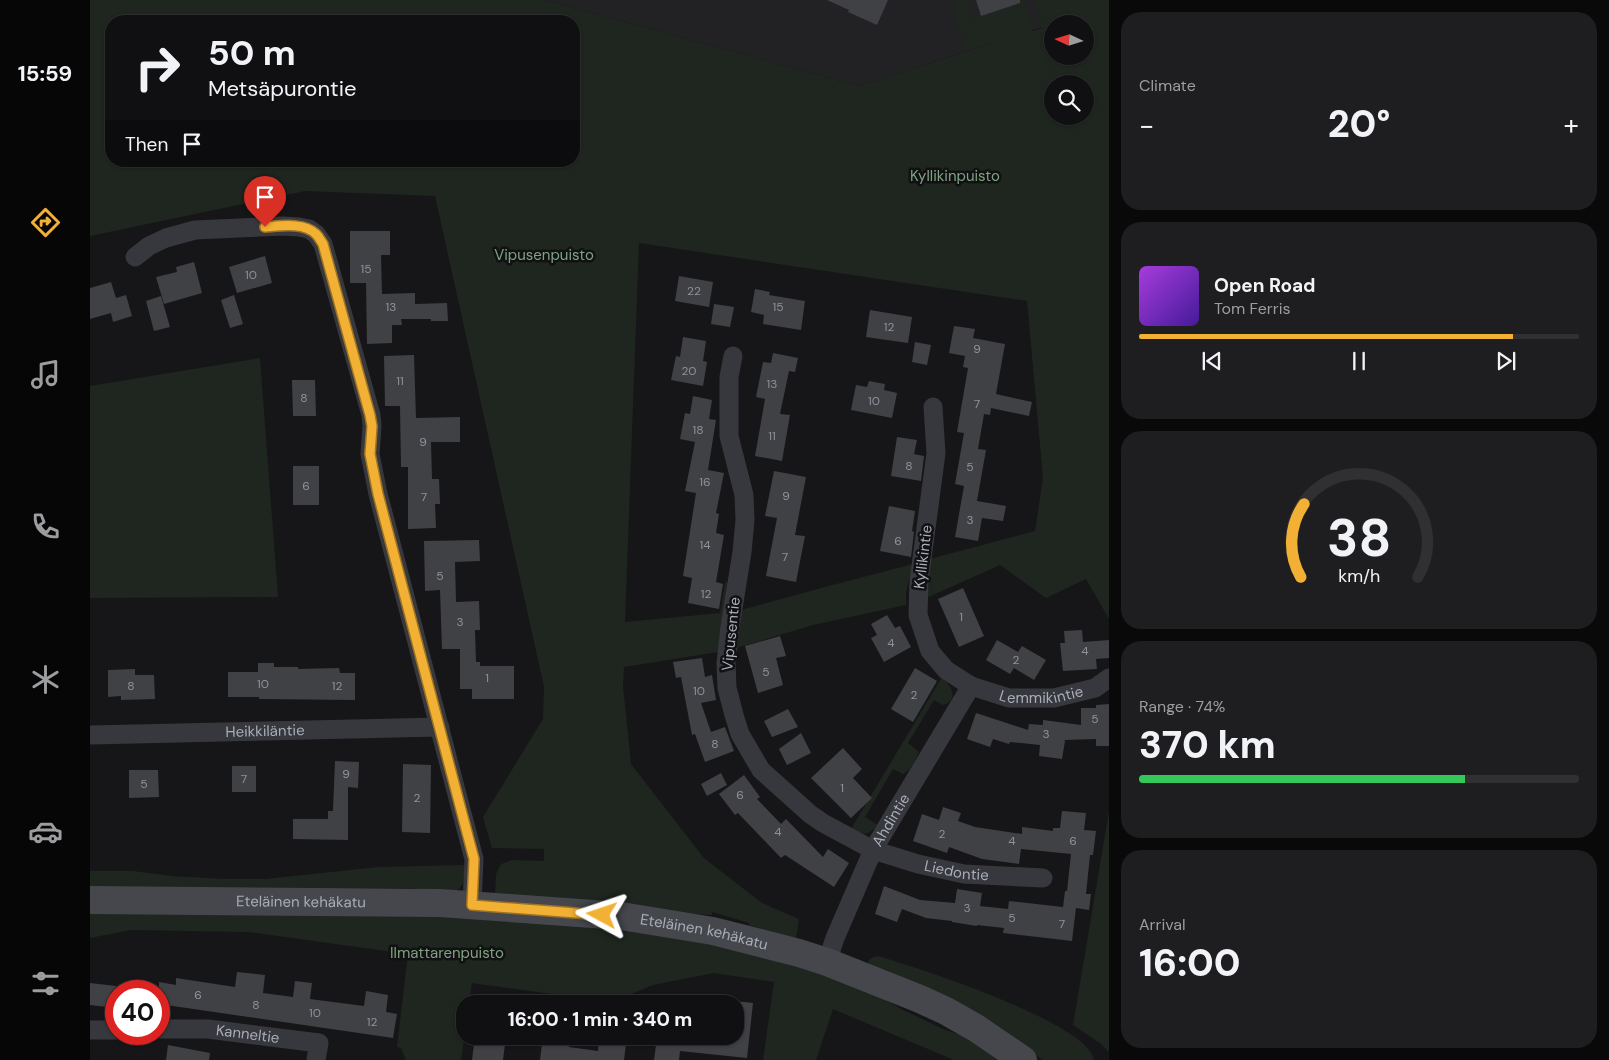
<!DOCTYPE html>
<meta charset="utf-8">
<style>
body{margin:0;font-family:"DM Sans",sans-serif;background:#1e1e20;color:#f1f3f6;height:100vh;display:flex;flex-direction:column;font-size:19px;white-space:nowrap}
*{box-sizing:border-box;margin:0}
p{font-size:16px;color:#9c9d9f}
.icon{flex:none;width:28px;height:28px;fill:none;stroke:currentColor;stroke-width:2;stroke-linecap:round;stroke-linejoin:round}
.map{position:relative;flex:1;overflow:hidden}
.details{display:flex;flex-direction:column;gap:12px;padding:12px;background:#09090a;width:500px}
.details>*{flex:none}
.top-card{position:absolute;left:15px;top:15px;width:475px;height:152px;border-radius:20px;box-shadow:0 1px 4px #0004,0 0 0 1px #303032;background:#101012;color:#f1f3f6;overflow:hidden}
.needle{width:32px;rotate:274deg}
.fabs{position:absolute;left:954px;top:15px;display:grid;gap:10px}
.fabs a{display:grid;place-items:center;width:50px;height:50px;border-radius:50%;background:#101012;box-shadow:0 1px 4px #0004,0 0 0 1px #303032;font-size:25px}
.speed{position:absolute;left:15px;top:980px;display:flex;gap:10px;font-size:25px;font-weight:700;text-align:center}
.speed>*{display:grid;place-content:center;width:65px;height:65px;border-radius:50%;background:#101012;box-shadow:0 1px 4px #0004,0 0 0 1px #303032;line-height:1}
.speed .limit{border:8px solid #d22;background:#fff;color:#111}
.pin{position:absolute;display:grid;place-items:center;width:42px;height:42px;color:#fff;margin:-51px -21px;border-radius:50% 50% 50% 0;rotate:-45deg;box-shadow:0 0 5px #0007}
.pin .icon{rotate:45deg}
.me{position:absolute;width:55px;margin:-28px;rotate:275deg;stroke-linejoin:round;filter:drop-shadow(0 0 4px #0008)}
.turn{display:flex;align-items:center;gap:18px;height:105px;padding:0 20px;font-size:22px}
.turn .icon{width:65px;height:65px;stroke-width:2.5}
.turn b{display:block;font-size:35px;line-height:42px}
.then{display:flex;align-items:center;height:48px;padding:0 20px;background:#0003;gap:10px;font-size:19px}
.big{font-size:38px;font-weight:800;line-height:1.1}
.details .widget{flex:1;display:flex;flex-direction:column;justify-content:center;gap:8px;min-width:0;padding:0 18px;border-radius:20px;background:#1e1e20}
.details .dial{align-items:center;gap:0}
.dial svg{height:130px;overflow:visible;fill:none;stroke:#303032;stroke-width:7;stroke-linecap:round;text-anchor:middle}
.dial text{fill:#f1f3f6;stroke:none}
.song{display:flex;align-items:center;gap:15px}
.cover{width:60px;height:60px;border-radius:8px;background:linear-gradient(135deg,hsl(280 70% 55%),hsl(260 70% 35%))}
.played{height:5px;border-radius:2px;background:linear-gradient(90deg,#f2b134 85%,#303032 85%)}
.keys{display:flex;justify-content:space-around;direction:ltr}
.heat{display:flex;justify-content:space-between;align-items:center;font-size:28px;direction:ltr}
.charge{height:8px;border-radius:4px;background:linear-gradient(90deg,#34c759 74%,#303032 0)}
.trip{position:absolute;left:366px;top:995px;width:288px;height:50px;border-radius:20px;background:#101012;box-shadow:0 1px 4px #0004,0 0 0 1px #303032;font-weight:800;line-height:50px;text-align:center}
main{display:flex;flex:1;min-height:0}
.menu{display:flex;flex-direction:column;width:90px;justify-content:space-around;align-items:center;background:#060607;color:#9c9d9f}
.menu .icon{width:35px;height:35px}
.menu .current{color:#f2b134}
.menu b{font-size:22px;color:#f1f3f6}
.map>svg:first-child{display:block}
</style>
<main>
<nav class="menu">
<b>15:59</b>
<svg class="icon current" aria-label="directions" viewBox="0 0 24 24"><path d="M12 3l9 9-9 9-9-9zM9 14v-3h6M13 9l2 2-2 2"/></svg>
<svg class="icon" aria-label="music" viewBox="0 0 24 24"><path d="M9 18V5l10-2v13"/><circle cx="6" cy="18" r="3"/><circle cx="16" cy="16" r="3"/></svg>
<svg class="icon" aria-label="phone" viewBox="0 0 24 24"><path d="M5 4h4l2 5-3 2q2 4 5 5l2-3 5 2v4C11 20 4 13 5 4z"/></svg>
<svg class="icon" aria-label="climate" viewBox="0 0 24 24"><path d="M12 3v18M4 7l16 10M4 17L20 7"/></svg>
<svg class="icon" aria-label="car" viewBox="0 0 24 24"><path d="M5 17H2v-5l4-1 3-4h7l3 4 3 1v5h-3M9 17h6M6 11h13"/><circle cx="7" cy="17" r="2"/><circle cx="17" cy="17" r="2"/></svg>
<svg class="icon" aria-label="filters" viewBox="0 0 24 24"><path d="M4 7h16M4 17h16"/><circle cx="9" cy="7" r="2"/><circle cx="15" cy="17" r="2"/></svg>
</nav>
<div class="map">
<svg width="1019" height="1060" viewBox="0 0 1019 1060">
<rect width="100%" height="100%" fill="#161618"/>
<path fill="#222225" d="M 455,0 L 1019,0 L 1019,11 L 962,24 L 769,86 Z"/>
<path fill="#1e261f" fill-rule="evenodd" d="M 0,0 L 455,0 L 769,86 L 903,43 L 878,50 L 868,30 L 863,0 L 876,0 L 881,19 L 928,4 L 927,0 L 934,0 L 943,31 L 952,28 L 944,0 L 1019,0 L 1019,619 L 996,579 L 956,598 L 910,565 L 834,599 L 840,559 L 945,531 L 953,478 L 937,301 L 549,243 L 535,622 L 630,613 L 635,582 L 638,583 L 628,652 L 534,667 L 533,686 L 541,764 L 614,858 L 672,903 L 709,919 L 706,940 L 659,925 L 659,923 L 622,912 L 622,915 L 603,914 L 596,915 L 405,897 L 406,874 L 411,864 L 422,860 L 454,861 L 454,849 L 402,848 L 393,817 L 453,719 L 454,687 L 345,196 L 215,191 L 0,236 ZM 21,21 L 484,21 L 484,161 L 21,161 ZM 962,24 L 995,24 L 995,56 L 962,56 ZM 962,84 L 995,84 L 995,116 L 962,116 Z
M 170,358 L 188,597 L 0,598 L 0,386 Z
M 823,564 L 816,592 L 816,605 L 723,625 L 646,648 L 651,610 L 735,587 Z
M 852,677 C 861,685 870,700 853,705 L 844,700 L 818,743 L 829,752 C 825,760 822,770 813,774 L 803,769 L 775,817 L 788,825 L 780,832 L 774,834 L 761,829 Z
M 1019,811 L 1019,1052 L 1010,1043 L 983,1025 Z
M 374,865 C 375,878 375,888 362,893 L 322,888 L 0,890 L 0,871 L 43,871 L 82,876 L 134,879 L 175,879 L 289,867 Z
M 0,909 L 258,910 L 528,926 L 672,954 L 770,985 L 813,1010 L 855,1030 L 883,1038 L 918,1060 L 864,1060 L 743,1009 L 726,1060 L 673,1060 L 684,982 L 624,973 L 563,985 L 522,1002 L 382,983 L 379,1004 L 375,1004 L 375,1033 L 371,1060 L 316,1060 L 311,1048 L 307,1047 L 318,954 L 158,932 L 41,930 L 0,938 Z
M 788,956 C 825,967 998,1022 1004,1060 L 953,1060 L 918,1036 L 778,964 C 779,958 782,957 788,956 Z"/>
<path fill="#404145" d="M 737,0 L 798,0 L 787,25 L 758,12 L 759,10 Z
M 886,0 L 930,0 L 930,3 L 891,16 Z
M 260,231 L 300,231 L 300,255 L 291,255 L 292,294 L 325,293 L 325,304 L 357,303 L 358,321 L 341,321 L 341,319 L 311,319 L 312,325 L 302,325 L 302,343 L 277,344 L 276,283 L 260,283 Z
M 175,256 L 182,283 L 147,293 L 139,267 Z
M 104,262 L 112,293 L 74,304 L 66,277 L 87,272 L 86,267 Z
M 589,276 L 623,282 L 619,307 L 585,301 Z
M 21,282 L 26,298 L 36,295 L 42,316 L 23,322 L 21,313 L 0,319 L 0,288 Z
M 665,289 L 680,292 L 679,295 L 715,301 L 711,330 L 673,324 L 674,315 L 661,312 Z
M 144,295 L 153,324 L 140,328 L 131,300 Z
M 71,296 L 80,327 L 64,331 L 56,301 Z
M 624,304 L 644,307 L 640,327 L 621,324 Z
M 780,310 L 822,317 L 818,343 L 776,337 Z
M 864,326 L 885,329 L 883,338 L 915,344 L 906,394 L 942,402 L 939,416 L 901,408 L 900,415 L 894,414 L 888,449 L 896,450 L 887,501 L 916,506 L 913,521 L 892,518 L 888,541 L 865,537 L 874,486 L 865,484 L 874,433 L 867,432 L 878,368 L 873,367 L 875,356 L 859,353 Z
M 593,337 L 616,341 L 613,361 L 617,362 L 613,386 L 581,380 L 586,356 L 590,357 Z
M 825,342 L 841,345 L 837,365 L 822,362 Z
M 683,353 L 708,358 L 705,372 L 699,371 L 690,414 L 700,415 L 692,461 L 665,456 L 675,399 L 666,397 L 673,362 L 681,363 Z
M 324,355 L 326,418 L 370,417 L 370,442 L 341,442 L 342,479 L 349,479 L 350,504 L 345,504 L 346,528 L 318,529 L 318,467 L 311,467 L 310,406 L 295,406 L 294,356 Z
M 202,380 L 225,380 L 226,416 L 203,416 Z
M 779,381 L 795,384 L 794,390 L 807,393 L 802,418 L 761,410 L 766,385 L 777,387 Z
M 603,396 L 622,400 L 619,419 L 626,420 L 618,470 L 634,473 L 626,513 L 629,514 L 626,533 L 634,535 L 626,582 L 633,584 L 629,609 L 598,603 L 602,578 L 593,576 L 606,493 L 595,491 L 605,442 L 590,439 L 595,413 L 600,414 Z
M 807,437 L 827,440 L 824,454 L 834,456 L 831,481 L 801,476 Z
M 203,466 L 229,466 L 229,505 L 203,505 Z
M 684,471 L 716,477 L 705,535 L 715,536 L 706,582 L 676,576 L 687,518 L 675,516 Z
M 799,506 L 825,511 L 822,531 L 824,532 L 821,557 L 790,551 Z
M 389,540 L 390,561 L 365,562 L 366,602 L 389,601 L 390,630 L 385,630 L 386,662 L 390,662 L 390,666 L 424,666 L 424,699 L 382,699 L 382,689 L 370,689 L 370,649 L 352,649 L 350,590 L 335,591 L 334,541 Z
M 873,588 L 894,636 L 869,647 L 848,599 Z
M 797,615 L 805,628 L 810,626 L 821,647 L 794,662 L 781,638 L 787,635 L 781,624 Z
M 992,630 L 993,642 L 1019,640 L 1019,658 L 1006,659 L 1007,669 L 973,671 L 970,643 L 975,643 L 974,631 Z
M 690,636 L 696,656 L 686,658 L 693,685 L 668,693 L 655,646 Z
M 907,640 L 928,652 L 932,646 L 956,660 L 944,680 L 924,668 L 920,674 L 896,660 Z
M 612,658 L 615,677 L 622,675 L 626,700 L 611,703 L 621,732 L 635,727 L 644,751 L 615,762 L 605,734 L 602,735 L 591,677 L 586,678 L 583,662 Z
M 168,663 L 184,663 L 184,667 L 208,667 L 208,669 L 249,668 L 250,673 L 265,673 L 265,700 L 169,699 L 169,697 L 138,697 L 138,672 L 168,672 Z
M 825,668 L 847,681 L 823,722 L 801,709 Z
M 45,669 L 45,675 L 64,675 L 65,699 L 31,700 L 31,696 L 18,697 L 18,670 Z
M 1019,704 L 1019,746 L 1006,746 L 1006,739 L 974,740 L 975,741 L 972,759 L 949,756 L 950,745 L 920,742 L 919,744 L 903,739 L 900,747 L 877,739 L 886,713 L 938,730 L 939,724 L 953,725 L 953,720 L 991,725 L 991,708 L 1006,708 L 1006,705 Z
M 698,709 L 708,727 L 682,737 L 674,721 Z
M 711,733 L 721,753 L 697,765 L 689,749 Z
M 753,748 L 772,769 L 763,778 L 782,798 L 761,818 L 721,778 Z
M 245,761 L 269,762 L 268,788 L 258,787 L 258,840 L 203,839 L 203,819 L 238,819 L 238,811 L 243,811 Z
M 313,764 L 341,765 L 340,833 L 312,832 Z
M 142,766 L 166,766 L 166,792 L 142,792 Z
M 39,770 L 68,770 L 69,797 L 39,798 Z
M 631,773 L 637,785 L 617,796 L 611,784 Z
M 654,775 L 670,797 L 667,799 L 691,824 L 696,819 L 733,857 L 738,849 L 759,863 L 744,887 L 695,855 L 691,858 L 648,813 L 645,815 L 629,794 Z
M 853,807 L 871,813 L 868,821 L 885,827 L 932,834 L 932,827 L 963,831 L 963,828 L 970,828 L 972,811 L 996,813 L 994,830 L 1006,831 L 1003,855 L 1000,855 L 996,894 L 1001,894 L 999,910 L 986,908 L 982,941 L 913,933 L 914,928 L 887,925 L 887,926 L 862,922 L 862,921 L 836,918 L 812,909 L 807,922 L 785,914 L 794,886 L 830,900 L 865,903 L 867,889 L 892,893 L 890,906 L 918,909 L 919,901 L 973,907 L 975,891 L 977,891 L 981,854 L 931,849 L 929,864 L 892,859 L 859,847 L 857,853 L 823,841 L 832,814 L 849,820 Z
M 147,972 L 175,975 L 173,993 L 203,997 L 205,981 L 222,983 L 220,999 L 274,1006 L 276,991 L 298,995 L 296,1012 L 307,1014 L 303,1038 L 69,1004 L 69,982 L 86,985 L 86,978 L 145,987 Z
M 0,983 L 26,986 L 26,1008 L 0,1005 Z
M 645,1001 L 663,1003 L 657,1058 L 590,1051 L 589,1060 L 564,1060 L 567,1038 L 579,1039 L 580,1036 L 645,1036 Z
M 385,1036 L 416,1036 L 413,1060 L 382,1060 Z
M 453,1036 L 481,1036 L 479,1047 L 508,1051 L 509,1036 L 537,1036 L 534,1060 L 450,1060 Z
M 78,1045 L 120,1053 L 119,1060 L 76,1060 Z"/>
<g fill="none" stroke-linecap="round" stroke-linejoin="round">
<g stroke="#37383d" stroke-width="19">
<path d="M 45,257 L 59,246 L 76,238 L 105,230 L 193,226 L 209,227 L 219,229 L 226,234 L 233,244 L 281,415 L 282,426 L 280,454 L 288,494 L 384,859 L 382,905"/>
<path id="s1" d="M 643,356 L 639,377 L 639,436 L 654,495 L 655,520 L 652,552 L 640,627 L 636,663 L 637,688 L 644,715 L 650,734 L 661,753 L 671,770 L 720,814 L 733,823 L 783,850 L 828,864 L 874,874 L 953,878"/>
<path id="s2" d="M 843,407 L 846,453 L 829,581 L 828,615 L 840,651 L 856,670 L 881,686 L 919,698 L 964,698 L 1005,688 L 1019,678"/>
<path id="s3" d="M 0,735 L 350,727"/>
<path id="s4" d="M 737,962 L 745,938 L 783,850 L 881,686"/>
<path id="s5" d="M 69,1029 L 118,1029 L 229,1043 L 226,1060"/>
<path d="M 0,1030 L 26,1030"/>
</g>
<path stroke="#45474d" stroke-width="28" id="s6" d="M 0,900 L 350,903 L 531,916 L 623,931 L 709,953 L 737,962 L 830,999 L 856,1011 L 886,1028 L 933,1060"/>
</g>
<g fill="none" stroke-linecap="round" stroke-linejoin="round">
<g stroke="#9d7322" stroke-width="12">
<path id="route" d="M 175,227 C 190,226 214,222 226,234 C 229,237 231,241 233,244 L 280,415 L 282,426 L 280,454 L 288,494 L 384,859 L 382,905 L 512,915"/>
</g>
<use href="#route" stroke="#f2b134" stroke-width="9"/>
</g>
<g text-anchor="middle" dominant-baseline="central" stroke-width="5" stroke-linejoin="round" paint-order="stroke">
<g font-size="12" fill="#8e929b">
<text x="276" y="269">15</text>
<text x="161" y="275">10</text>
<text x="604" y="291">22</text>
<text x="301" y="307">13</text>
<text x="688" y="307">15</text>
<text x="799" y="327">12</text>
<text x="887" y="349">9</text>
<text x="599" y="371">20</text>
<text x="310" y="381">11</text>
<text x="682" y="384">13</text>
<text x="214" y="398">8</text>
<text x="784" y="401">10</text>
<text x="887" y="404">7</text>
<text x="608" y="430">18</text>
<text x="682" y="436">11</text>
<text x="333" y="442">9</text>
<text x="819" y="466">8</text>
<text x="880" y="467">5</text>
<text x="615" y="482">16</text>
<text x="216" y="486">6</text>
<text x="696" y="496">9</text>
<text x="334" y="497">7</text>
<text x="880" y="520">3</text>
<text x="808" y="541">6</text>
<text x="615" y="545">14</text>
<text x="695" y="557">7</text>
<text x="350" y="576">5</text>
<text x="616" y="594">12</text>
<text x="871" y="617">1</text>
<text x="370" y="622">3</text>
<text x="801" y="643">4</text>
<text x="995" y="651">4</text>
<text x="926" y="660">2</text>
<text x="676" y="672">5</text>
<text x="397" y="678">1</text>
<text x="173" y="684">10</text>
<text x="41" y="686">8</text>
<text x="247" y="686">12</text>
<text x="609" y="691">10</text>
<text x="824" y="695">2</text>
<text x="1005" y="719">5</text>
<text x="956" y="734">3</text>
<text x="625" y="744">8</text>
<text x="256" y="774">9</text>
<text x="154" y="779">7</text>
<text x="54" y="784">5</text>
<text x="752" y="788">1</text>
<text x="650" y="795">6</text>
<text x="327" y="798">2</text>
<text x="688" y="832">4</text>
<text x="852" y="834">2</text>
<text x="922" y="841">4</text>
<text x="983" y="841">6</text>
<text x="877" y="908">3</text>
<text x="922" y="918">5</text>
<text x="972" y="924">7</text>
<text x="108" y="995">6</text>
<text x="166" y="1005">8</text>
<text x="225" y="1013">10</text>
<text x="282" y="1022">12</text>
</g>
<g font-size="15" fill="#7fa381" stroke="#111113">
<text x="865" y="176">Kyllikinpuisto</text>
<text x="454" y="255">Vipusenpuisto</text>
<text x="357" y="953">Ilmattarenpuisto</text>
</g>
<g font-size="15" fill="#a8adb8" stroke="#111113">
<text transform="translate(833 557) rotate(-83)">Kyllikintie</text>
<text transform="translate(641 634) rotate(-84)">Vipusentie</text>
<text stroke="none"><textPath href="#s2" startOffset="374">Lemmikintie</textPath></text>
<text stroke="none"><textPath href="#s3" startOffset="175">Heikkiläntie</textPath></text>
<text stroke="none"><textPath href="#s4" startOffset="156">Ahdintie</textPath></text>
<text stroke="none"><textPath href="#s1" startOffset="650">Liedontie</textPath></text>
<text stroke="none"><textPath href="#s6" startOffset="211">Eteläinen kehäkatu</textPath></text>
<text stroke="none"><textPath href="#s6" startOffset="616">Eteläinen kehäkatu</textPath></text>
<text stroke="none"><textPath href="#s5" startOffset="89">Kanneltie</textPath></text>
</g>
</g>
</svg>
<div class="fabs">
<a><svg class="needle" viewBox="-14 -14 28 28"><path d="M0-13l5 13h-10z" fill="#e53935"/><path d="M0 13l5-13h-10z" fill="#9c9d9f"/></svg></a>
<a><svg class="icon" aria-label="search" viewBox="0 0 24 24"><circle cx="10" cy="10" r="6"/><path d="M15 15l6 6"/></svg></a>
</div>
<div class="speed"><div class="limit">40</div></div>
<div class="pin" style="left:175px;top:227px;background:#d93025"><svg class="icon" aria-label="arrive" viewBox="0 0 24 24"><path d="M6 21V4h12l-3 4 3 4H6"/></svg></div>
<svg class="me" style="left:512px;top:915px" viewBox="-20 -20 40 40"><path d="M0-17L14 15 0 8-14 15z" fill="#f2b134" stroke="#fff" stroke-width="4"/></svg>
<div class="trip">16:00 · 1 min · 340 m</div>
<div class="top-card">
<div class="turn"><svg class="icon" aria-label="right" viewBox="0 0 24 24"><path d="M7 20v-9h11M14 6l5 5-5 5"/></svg><div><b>50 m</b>Metsäpurontie</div></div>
<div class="then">Then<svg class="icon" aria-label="arrive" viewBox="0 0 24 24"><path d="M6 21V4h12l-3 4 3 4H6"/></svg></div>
</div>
</div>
<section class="details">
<div class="widget"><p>Climate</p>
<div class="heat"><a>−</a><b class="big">20°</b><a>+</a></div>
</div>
<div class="widget">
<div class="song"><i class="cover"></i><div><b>Open Road</b><p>Tom Ferris</p></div></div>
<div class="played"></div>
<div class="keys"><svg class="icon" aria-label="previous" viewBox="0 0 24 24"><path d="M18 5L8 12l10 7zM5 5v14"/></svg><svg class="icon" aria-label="pause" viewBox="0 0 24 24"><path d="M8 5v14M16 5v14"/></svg><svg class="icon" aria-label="next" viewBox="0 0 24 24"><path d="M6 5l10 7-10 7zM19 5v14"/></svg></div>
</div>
<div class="widget dial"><svg viewBox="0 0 100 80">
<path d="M14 69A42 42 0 1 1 86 69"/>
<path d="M14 69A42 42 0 0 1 16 24" stroke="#f2b134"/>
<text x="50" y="56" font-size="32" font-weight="700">38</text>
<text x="50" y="72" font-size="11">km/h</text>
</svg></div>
<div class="widget"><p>Range · 74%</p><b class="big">370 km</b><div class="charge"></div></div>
<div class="widget"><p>Arrival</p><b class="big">16:00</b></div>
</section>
</main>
